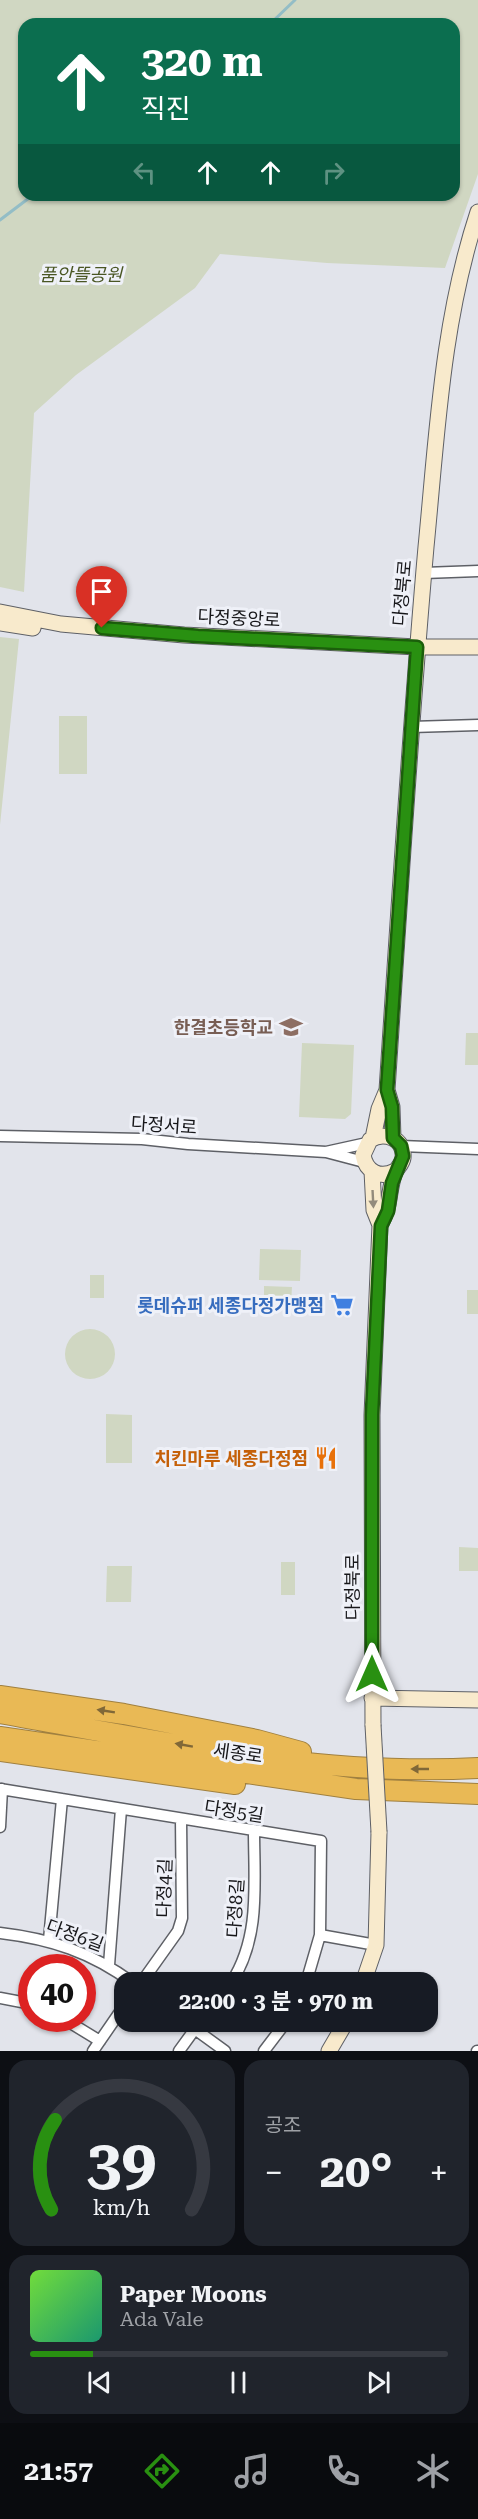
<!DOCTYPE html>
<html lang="ko">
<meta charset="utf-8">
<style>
body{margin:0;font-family:"Roboto Serif","Noto Sans KR",serif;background:#20242c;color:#f1f3f6;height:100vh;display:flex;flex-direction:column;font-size:22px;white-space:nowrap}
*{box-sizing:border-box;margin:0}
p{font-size:20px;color:#9ea1a6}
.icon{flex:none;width:33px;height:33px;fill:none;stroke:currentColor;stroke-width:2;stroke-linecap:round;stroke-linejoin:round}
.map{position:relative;height:2051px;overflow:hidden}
.panel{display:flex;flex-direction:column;gap:9px;padding:9px;background:#0d0f14;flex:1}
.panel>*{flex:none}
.banner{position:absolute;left:18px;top:18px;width:442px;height:183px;border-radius:18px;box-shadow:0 2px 4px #0004;background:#0b6e4f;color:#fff;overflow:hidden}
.speed{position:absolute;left:18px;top:1954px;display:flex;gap:12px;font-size:30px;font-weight:700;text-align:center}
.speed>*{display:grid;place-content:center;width:78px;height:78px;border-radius:50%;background:#171b24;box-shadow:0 2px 4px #0004;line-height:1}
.speed .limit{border:9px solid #d22;background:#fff;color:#111}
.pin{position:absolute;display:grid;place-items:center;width:51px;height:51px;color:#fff;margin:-62px -26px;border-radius:50% 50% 50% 0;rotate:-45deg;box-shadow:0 0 6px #0007}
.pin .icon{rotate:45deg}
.me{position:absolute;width:66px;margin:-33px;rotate:0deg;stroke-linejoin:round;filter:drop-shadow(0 0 4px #0008)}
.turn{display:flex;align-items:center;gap:21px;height:126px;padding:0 24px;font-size:27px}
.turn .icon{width:78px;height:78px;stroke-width:2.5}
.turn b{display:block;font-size:42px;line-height:51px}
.lanes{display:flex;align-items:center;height:57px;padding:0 24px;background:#0003;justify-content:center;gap:30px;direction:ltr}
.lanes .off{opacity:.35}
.big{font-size:45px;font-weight:700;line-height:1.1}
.panel .tile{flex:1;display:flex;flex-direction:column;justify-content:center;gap:9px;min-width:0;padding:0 21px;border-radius:18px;background:#20242c}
.panel .dial{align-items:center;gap:0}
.dial svg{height:156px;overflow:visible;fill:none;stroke:#363941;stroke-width:7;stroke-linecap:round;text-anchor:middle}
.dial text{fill:#f1f3f6;stroke:none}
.song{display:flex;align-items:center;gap:18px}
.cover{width:72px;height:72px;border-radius:9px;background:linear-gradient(135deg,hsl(100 70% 55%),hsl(160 70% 35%))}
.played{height:6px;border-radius:3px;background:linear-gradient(90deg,#299011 15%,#363941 15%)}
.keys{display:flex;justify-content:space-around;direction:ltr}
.heat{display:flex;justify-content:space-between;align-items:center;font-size:33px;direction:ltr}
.panel .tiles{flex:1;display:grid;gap:9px;grid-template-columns:1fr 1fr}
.tile:last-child{grid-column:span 2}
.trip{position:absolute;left:114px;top:1972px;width:324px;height:60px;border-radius:18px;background:#171b24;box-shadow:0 2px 4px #0004;font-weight:700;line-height:60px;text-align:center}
.tab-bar{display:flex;height:96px;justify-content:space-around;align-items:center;background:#090b0e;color:#9ea1a6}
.tab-bar .icon{width:42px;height:42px}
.tab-bar .selected{color:#299011}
.tab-bar b{font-size:27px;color:#f1f3f6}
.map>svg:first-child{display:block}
</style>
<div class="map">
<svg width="478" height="2051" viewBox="0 0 478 2051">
<rect width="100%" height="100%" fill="#e2e4eb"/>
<path fill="#d0d7c2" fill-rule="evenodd" d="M 0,0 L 478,0 L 478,174 L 445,268 L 327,263 L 220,254 L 195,288 L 76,375 L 34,413 L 24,592 L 0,587 ZM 24,24 L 454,24 L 454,195 L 24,195 Z
M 0,637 L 19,639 L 0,825 Z
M 59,716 L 87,716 L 87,774 L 59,774 Z
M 466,1033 L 478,1033 L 478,1065 L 465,1065 Z
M 302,1043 L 354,1045 L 351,1114 L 345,1119 L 299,1117 Z
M 260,1249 L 301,1250 L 300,1281 L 259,1280 Z
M 90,1275 L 104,1275 L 104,1298 L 90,1298 Z
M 264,1286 L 292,1287 L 291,1303 L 264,1303 Z
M 467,1290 L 478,1290 L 478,1314 L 467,1314 Z
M65 1354a25 25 0 1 1 50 0a25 25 0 1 1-50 0Z
M 106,1414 L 132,1415 L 132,1463 L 106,1463 Z
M 459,1547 L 478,1548 L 478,1571 L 459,1571 Z
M 281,1562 L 295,1562 L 295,1595 L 281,1595 Z
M 107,1566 L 132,1566 L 131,1602 L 106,1602 Z"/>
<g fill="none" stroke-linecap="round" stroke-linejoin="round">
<path stroke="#93bdc6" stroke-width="3" d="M 270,24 L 295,0
M 0,220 L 33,195"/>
<g stroke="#5e6066" stroke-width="13">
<path id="street" d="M 424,573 L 478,571
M 411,727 L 478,725
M 0,1136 L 142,1139 L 188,1144 L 326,1152 L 364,1162
M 401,1146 L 478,1149
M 326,1152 L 367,1143
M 0,1789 L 321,1841 L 320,1935 L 306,1983
M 0,1827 L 2,1789
M 0,1933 C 51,1939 91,1952 133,1983
M 320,1935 L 376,1945
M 49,1940 L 62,1799
M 109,1965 L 121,1809
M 141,1983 L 178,1931 L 182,1918 L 181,1819
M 231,1983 C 261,1937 254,1883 254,1830
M 0,1998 L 32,2004
M 64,2019 L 100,2041
M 185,2022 L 225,2051
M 93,2051 L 124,2006
M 179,2051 L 200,2022
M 264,2051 L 286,2022
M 477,2051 L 478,2051"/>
</g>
<g stroke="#5e6066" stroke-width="17">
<path id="secondary" d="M 0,612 L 61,624 L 184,635 L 417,647 L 478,647
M 0,623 L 33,628
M 387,1090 L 392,1107 L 393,1138
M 373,1138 L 379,1109 L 387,1090 C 399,909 410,728 426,547 C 437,435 442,321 478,212
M 372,1171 L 374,1210 L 380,1225
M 372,1698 L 478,1700
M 373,1725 L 372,1415 L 380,1225 C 391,1207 388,1193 394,1175 C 396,1168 402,1165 403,1158 C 405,1138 384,1131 370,1140 L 363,1155 C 366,1172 380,1179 395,1171
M 363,1983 L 376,1945 L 379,1832
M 329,2051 L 346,2022"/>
</g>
<g stroke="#a08040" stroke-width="22">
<path id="highway" d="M 0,1696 L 124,1714 L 257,1740 L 301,1752
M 0,1713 C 158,1741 317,1777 478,1768
M 0,1737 L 356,1789 L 478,1794
M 0,1751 L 235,1784"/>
</g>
<use href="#street" stroke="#fff" stroke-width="10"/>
<use href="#secondary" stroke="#f8eacc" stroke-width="15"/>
<use href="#highway" stroke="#e9b955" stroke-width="20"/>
<g stroke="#5e6066" stroke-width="17" stroke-linecap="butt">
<path id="secondary-bridge" d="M 373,1725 L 379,1832"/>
</g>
<use href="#secondary-bridge" stroke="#f8eacc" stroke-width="15"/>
</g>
<defs><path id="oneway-solid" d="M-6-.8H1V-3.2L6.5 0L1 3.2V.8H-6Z" transform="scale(1.5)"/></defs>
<use fill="#938b7c" href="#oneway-solid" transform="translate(373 1199) rotate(87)"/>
<g fill="#806838">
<use href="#oneway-solid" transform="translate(106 1711) rotate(-171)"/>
<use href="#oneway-solid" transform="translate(184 1745) rotate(-170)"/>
<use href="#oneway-solid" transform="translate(420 1769) rotate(180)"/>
</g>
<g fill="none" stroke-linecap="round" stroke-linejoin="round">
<g stroke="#1b5e0b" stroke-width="15">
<path id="route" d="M 102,628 L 198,636 L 417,647 L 387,1090 L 392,1107 L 393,1138 L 401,1146 L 403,1156 L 392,1183 L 388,1211 L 381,1226 L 372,1415 L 372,1674"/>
</g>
<use href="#route" stroke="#299011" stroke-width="10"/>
</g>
<defs>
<g id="school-bare" transform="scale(1.8)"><path d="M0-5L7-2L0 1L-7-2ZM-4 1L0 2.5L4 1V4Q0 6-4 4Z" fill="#8d6e63" stroke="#eff1f8" stroke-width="2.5" paint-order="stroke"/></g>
<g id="supermarket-bare" transform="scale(1.8)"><path d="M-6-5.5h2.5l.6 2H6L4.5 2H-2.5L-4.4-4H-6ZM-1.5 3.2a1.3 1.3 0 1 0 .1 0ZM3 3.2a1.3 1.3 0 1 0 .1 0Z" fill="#3f7fe0" stroke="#eff1f8" stroke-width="2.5" paint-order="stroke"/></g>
<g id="restaurant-bare" transform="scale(1.8)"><path d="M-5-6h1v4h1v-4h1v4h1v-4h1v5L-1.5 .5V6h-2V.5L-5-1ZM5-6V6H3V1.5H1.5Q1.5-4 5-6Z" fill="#e8710a" stroke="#eff1f8" stroke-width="2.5" paint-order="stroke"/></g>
</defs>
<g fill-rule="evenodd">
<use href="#school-bare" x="291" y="1027"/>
<use href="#supermarket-bare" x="342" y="1305"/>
<use href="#restaurant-bare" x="326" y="1458"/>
</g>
<g text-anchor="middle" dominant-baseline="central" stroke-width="6" stroke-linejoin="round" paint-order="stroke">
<g font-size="18" font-style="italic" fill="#495623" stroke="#eff1f8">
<text x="81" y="274">품안뜰공원</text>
</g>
<g font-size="18" fill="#17171a" stroke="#eff1f8">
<text transform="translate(402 593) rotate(-85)">다정북로</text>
<text transform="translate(239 618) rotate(3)">다정중앙로</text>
<text transform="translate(164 1125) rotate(4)">다정서로</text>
<text transform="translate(352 1587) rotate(-90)">다정북로</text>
<text transform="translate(238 1753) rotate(8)">세종로</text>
<text transform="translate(234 1811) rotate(9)">다정5길</text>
<text transform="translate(164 1888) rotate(-88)">다정4길</text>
<text transform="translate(235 1908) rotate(-86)">다정8길</text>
<text transform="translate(75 1935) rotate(20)">다정6길</text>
</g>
<g font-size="18" font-weight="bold" fill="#785e54" stroke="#eff1f8" text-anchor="end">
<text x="273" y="1027">한결초등학교</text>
</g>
<g font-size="18" font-weight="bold" fill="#366cbe" stroke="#eff1f8" text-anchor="end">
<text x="324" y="1305">롯데슈퍼 세종다정가맹점</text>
</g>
<g font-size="18" font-weight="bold" fill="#c56008" stroke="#eff1f8" text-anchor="end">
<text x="308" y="1458">치킨마루 세종다정점</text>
</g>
</g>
</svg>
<div class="speed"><div class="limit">40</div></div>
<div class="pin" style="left:102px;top:628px;background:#d93025"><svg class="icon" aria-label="arrive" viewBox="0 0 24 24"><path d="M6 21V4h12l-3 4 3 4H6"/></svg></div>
<svg class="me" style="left:372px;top:1674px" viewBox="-20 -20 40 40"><path d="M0-17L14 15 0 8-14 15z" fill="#299011" stroke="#fff" stroke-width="4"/></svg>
<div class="trip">22:00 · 3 분 · 970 m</div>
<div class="banner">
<div class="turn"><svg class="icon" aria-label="ahead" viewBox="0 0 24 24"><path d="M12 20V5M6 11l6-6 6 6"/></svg><div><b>320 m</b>직진</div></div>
<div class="lanes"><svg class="icon off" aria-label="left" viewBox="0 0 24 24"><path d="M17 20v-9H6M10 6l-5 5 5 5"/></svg><svg class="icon" aria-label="ahead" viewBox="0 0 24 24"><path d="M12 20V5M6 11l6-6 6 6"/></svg><svg class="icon" aria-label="ahead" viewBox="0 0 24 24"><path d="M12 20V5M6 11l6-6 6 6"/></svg><svg class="icon off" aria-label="right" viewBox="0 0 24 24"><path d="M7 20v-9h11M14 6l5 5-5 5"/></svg></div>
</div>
</div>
<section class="panel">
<div class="tiles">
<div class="tile dial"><svg viewBox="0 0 100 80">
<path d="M14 69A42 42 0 1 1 86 69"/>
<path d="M14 69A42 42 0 0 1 16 23" stroke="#299011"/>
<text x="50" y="56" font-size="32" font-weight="700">39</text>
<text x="50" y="72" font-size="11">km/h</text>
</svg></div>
<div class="tile"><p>공조</p>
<div class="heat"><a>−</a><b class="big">20°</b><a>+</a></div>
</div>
<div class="tile">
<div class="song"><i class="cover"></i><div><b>Paper Moons</b><p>Ada Vale</p></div></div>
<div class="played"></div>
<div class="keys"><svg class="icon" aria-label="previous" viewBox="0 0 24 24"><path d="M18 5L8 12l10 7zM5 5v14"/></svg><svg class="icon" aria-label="pause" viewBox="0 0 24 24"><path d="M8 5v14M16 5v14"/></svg><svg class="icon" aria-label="next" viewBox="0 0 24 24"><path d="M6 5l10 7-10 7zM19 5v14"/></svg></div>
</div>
</div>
</section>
<nav class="tab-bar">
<b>21:57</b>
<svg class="icon selected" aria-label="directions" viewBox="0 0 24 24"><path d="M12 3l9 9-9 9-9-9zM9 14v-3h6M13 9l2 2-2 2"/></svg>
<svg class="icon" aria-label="music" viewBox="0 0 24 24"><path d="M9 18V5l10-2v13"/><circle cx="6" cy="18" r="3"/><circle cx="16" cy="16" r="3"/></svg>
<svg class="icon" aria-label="phone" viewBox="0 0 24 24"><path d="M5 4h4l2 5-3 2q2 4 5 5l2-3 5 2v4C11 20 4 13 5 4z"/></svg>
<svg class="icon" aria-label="climate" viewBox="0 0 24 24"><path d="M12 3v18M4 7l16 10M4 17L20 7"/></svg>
</nav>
